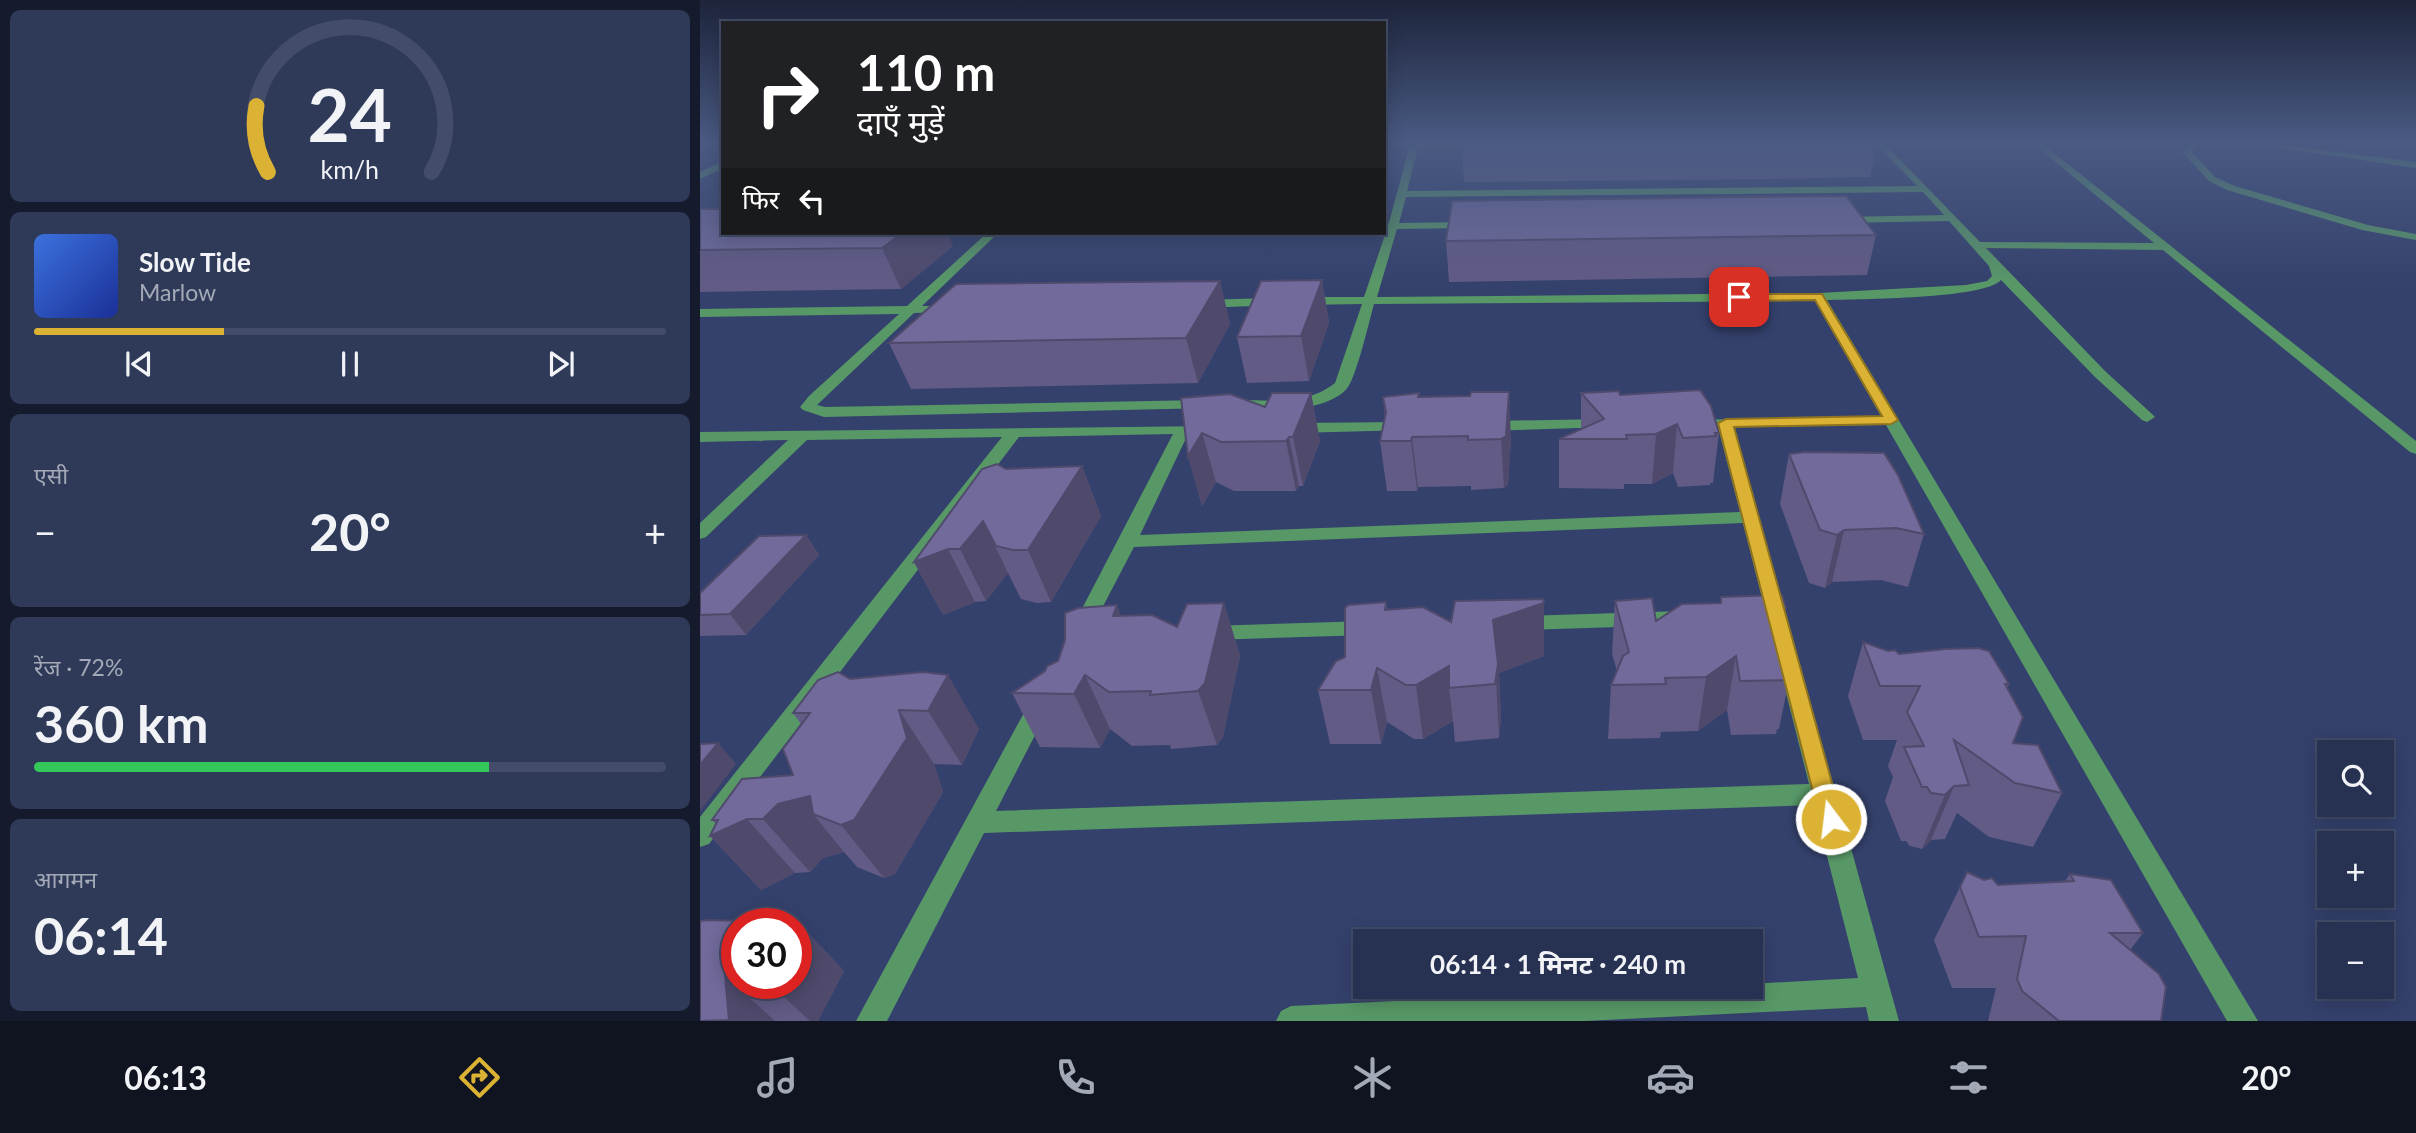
<!DOCTYPE html>
<html lang="hi">
<meta charset="utf-8">
<style>
body{margin:0;font-family:Lato,"Noto Sans Devanagari",sans-serif;background:#2f3958;color:#f1f3f6;height:100vh;display:flex;flex-direction:column;font-size:26px;white-space:nowrap}
*{box-sizing:border-box;margin:0}
p{font-size:23px;color:#a4a9b7}
.icon{flex:none;width:38px;height:38px;fill:none;stroke:currentColor;stroke-width:2;stroke-linecap:round;stroke-linejoin:round}
.map{position:relative;flex:1;overflow:hidden}
.panel{display:flex;flex-direction:column;gap:10px;padding:10px;background:#151b2d;width:700px}
.panel>*{flex:none}
.hud{position:absolute;left:21px;top:21px;width:665px;height:214px;border-radius:0px;box-shadow:0 4px 18px #0003,0 0 0 2px #434c68;background:#202124;color:#fff;overflow:hidden}
.buttons{position:absolute;left:1617px;top:740px;display:grid;gap:14px}
.buttons a{display:grid;place-items:center;width:77px;height:77px;border-radius:0px;background:#273151;box-shadow:0 4px 18px #0003,0 0 0 2px #434c68;font-size:35px}
.speed{position:absolute;left:21px;top:908px;display:flex;gap:14px;font-size:35px;font-weight:700;text-align:center}
.speed>*{display:grid;place-content:center;width:91px;height:91px;border-radius:50%;background:#273151;box-shadow:0 4px 18px #0003,0 0 0 2px #434c68;line-height:1}
.speed .limit{border:10px solid #d22;background:#fff;color:#111}
.pin{position:absolute;display:grid;place-items:center;width:60px;height:60px;color:#fff;margin:-30px;border-radius:14px;box-shadow:0 4px 10px #0006}
.me{position:absolute;width:77px;margin:-38px;rotate:345deg;stroke-linejoin:round;filter:drop-shadow(0 0 5px #0008)}
.turn{display:flex;align-items:center;gap:24px;height:147px;padding:0 21px;font-size:32px}
.turn .icon{width:91px;height:91px;stroke-width:2.5}
.turn b{display:block;font-size:49px;line-height:60px}
.then{display:flex;align-items:center;height:66px;padding:0 21px;background:#0003;gap:14px;font-size:26px}
.big{font-size:52px;font-weight:700;line-height:1.1}
.panel .widget{flex:1;display:flex;flex-direction:column;justify-content:center;gap:10px;min-width:0;padding:0 24px;border-radius:10px;background:#2f3958}
.panel .dial{align-items:center;gap:0}
.dial svg{height:182px;overflow:visible;fill:none;stroke:#434c68;stroke-width:7;stroke-linecap:round;text-anchor:middle}
.dial text{fill:#f1f3f6;stroke:none}
.song{display:flex;align-items:center;gap:21px}
.cover{width:84px;height:84px;border-radius:10px;background:linear-gradient(135deg,hsl(220 70% 55%),hsl(230 70% 35%))}
.played{height:7px;border-radius:4px;background:linear-gradient(90deg,#dbb233 30%,#434c68 30%)}
.keys{display:flex;justify-content:space-around;direction:ltr}
.heat{display:flex;justify-content:space-between;align-items:center;font-size:38px;direction:ltr}
.charge{height:10px;border-radius:5px;background:linear-gradient(90deg,#34c759 72%,#434c68 0)}
.trip{position:absolute;left:653px;top:929px;width:410px;height:70px;border-radius:0px;background:#273151;box-shadow:0 4px 18px #0003,0 0 0 2px #434c68;font-weight:700;line-height:70px;text-align:center}
.tabs{display:flex;height:112px;justify-content:space-around;align-items:center;background:#101420;color:#a4a9b7}
.tabs .icon{width:49px;height:49px}
.tabs .active{color:#dbb233}
.tabs b{font-size:32px;color:#f1f3f6}
main{display:flex;flex:1;min-height:0}
.map>svg:first-child{display:block}
</style>
<main>
<section class="panel">
<div class="widget dial"><svg viewBox="0 0 100 80">
<path d="M14 69A42 42 0 1 1 86 69"/>
<path d="M14 69A42 42 0 0 1 9 40" stroke="#dbb233"/>
<text x="50" y="56" font-size="32" font-weight="700">24</text>
<text x="50" y="72" font-size="11">km/h</text>
</svg></div>
<div class="widget">
<div class="song"><i class="cover"></i><div><b>Slow Tide</b><p>Marlow</p></div></div>
<div class="played"></div>
<div class="keys"><svg class="icon" aria-label="previous" viewBox="0 0 24 24"><path d="M18 5L8 12l10 7zM5 5v14"/></svg><svg class="icon" aria-label="pause" viewBox="0 0 24 24"><path d="M8 5v14M16 5v14"/></svg><svg class="icon" aria-label="next" viewBox="0 0 24 24"><path d="M6 5l10 7-10 7zM19 5v14"/></svg></div>
</div>
<div class="widget"><p>एसी</p>
<div class="heat"><a>−</a><b class="big">20°</b><a>+</a></div>
</div>
<div class="widget"><p>रेंज · 72%</p><b class="big">360 km</b><div class="charge"></div></div>
<div class="widget"><p>आगमन</p><b class="big">06:14</b></div>
</section>
<div class="map">
<svg width="1716" height="1021" viewBox="0 0 1716 1021">
<rect width="100%" height="100%" fill="#34416c"/>
<g fill="none" stroke-linecap="round" stroke-linejoin="round">
<path fill="#589867" fill-rule="evenodd" d="M 711,141 L 786,141 L 790,144 L 786,147 L 718,148 L 707,191 L 1217,186 L 1173,141 L 1182,141 L 1280,242 L 1454,243 L 1330,141 L 1339,141 L 1716,441 L 1716,454 L 1710,452 L 1463,250 L 1286,248 L 1405,371 L 1452,414 L 1455,417 L 1447,422 L 1442,420 L 1395,377 L 1301,280 C 1285,299 1158,299 1127,300 L 1558,1021 L 1527,1021 L 1186,425 L 1034,427 L 1199,1021 L 1169,1021 L 1166,1007 L 885,1021 L 576,1021 L 581,1011 L 591,1006 L 984,987 L 1050,987 L 1050,984 L 1158,978 L 1114,805 L 284,833 L 187,1021 L 156,1021 L 331,700 L 339,697 L 347,700 L 350,706 L 296,811 L 1109,784 L 1043,523 L 434,547 L 390,631 L 383,633 L 376,631 L 373,626 L 473,434 L 319,437 L 9,844 L 0,847 L 0,817 L 302,437 L 107,440 L 6,537 L 0,539 L 0,523 L 88,440 L 0,442 L 0,432 L 514,426 L 516,429 L 514,432 L 488,434 L 440,535 L 1040,512 L 1018,427 L 990,426 L 987,423 L 990,420 L 1181,416 L 1115,301 L 674,304 C 669,322 657,374 648,387 C 631,412 557,415 530,408 L 527,405 L 530,402 L 535,400 C 570,400 606,406 635,383 L 662,304 L 603,305 L 597,301 L 603,297 L 664,297 L 688,226 ZM 1223,192 L 1244,215 L 1140,217 L 1135,220 L 1140,223 L 1249,221 L 1289,266 L 1292,276 L 1287,281 L 1266,285 L 1119,293 L 677,297 L 697,229 L 769,228 L 774,225 L 769,222 L 699,223 L 706,197 Z
M 1495,141 L 1506,141 L 1496,147 L 1493,153 L 1515,177 L 1535,186 L 1668,225 L 1716,234 L 1716,240 L 1662,230 L 1527,190 L 1509,181 L 1483,153 L 1490,143 Z
M 1531,141 L 1554,141 L 1716,162 L 1716,168 Z
M 23,161 L 23,168 L 0,179 L 0,172 Z
M 287,233 L 298,233 L 222,306 L 254,306 L 254,312 L 214,313 L 117,405 L 125,407 L 504,400 L 509,402 L 512,405 L 509,408 L 124,417 L 103,410 L 100,407 L 109,396 L 199,314 L 0,317 L 0,309 L 207,306 Z
M 575,298 L 581,302 L 579,305 L 501,308 L 495,304 L 501,300 Z
M 904,419 L 909,421 L 912,424 L 909,427 L 788,431 L 780,426 L 788,421 Z
M 704,422 L 709,424 L 712,427 L 709,430 L 596,433 L 588,428 L 596,423 Z
M 982,611 L 989,613 L 992,618 L 989,623 L 982,625 L 822,630 L 815,628 L 812,623 L 815,618 L 822,616 Z
M 668,621 L 675,623 L 678,628 L 675,633 L 668,635 L 510,640 L 503,638 L 500,633 L 503,628 L 510,626 Z"/>
</g>
<path fill="#615b85" fill-rule="evenodd" d="M 1177,142 L 1170,177 L 1071,179 L 764,182 L 762,147 Z
M 0,209 L 253,246 L 201,289 L 0,292 Z
M 1176,235 L 1167,275 L 749,282 L 746,241 Z
M 622,280 L 629,323 L 609,381 L 547,383 L 537,337 Z
M 520,281 L 530,324 L 498,383 L 211,389 L 189,343 Z
M 611,393 L 620,441 L 603,486 L 599,486 L 596,491 L 534,491 L 516,482 L 502,506 L 488,456 L 481,398 L 565,407 Z
M 719,393 L 719,397 L 811,440 L 808,485 L 804,488 L 771,490 L 771,486 L 718,487 L 717,491 L 687,491 L 680,441 L 685,416 L 683,397 Z
M 881,393 L 920,395 L 1019,433 L 1013,483 L 1010,483 L 1010,485 L 978,487 L 973,473 L 952,484 L 924,484 L 924,489 L 859,488 L 859,439 L 881,429 Z
M 1089,454 L 1224,534 L 1208,587 L 1181,580 L 1132,582 L 1125,588 L 1109,583 L 1080,504 Z
M 382,466 L 401,516 L 351,602 L 337,603 L 321,599 L 308,573 L 286,601 L 275,602 L 243,615 L 214,562 L 306,469 Z
M 106,535 L 119,555 L 46,635 L 0,636 L 0,593 Z
M 1021,597 L 1078,647 L 1090,675 L 1079,729 L 1077,729 L 1076,734 L 1031,735 L 1027,710 L 998,731 L 961,732 L 960,738 L 908,739 L 911,685 L 917,671 L 912,654 L 915,601 L 956,621 L 1020,603 Z
M 686,602 L 687,610 L 751,622 L 844,656 L 799,673 L 801,718 L 799,738 L 755,742 L 753,721 L 723,739 L 714,739 L 687,722 L 681,744 L 630,744 L 618,690 L 645,657 Z
M 524,603 L 540,656 L 523,737 L 517,745 L 471,749 L 470,745 L 432,746 L 410,729 L 400,748 L 340,747 L 312,693 L 422,616 L 477,627 Z
M 1163,642 L 1199,654 L 1309,684 L 1307,688 L 1313,743 L 1362,793 L 1333,847 L 1289,837 L 1257,813 L 1245,839 L 1231,840 L 1222,849 L 1210,846 L 1206,841 L 1201,841 L 1185,801 L 1193,777 L 1188,766 L 1197,740 L 1163,740 L 1148,696 Z
M 150,679 L 279,729 L 262,765 L 234,764 L 243,792 L 195,874 L 184,878 L 157,867 L 144,852 L 123,858 L 110,872 L 95,873 L 61,890 L 10,836 L 16,824 L 12,820 L 93,775 L 101,724 L 93,713 Z
M 1370,874 L 1443,933 L 1430,950 L 1461,1021 L 1288,1021 L 1296,988 L 1252,988 L 1234,940 L 1260,887 L 1365,881 Z
M 59,914 L 95,919 L 144,971 L 118,1021 L 0,1021 L 0,921 L 7,920 L 53,921 ZM 37,924 L 96,924 L 96,984 L 37,984 Z"/>
<path fill="#4f4a6c" d="M 202,233 L 248,233 L 253,246 L 201,289 L 182,248 Z
M 622,280 L 629,323 L 609,381 L 601,336 Z
M 520,281 L 530,324 L 498,383 L 486,338 Z
M 809,392 L 811,440 L 808,485 L 804,488 L 801,439 Z
M 611,393 L 620,441 L 603,486 L 593,437 Z
M 977,424 L 973,473 L 952,484 L 956,434 Z
M 502,433 L 516,482 L 502,506 L 488,456 Z
M 589,437 L 599,486 L 596,491 L 586,441 Z
M 712,437 L 718,487 L 717,491 L 711,441 Z
M 382,466 L 401,516 L 351,602 L 328,550 Z
M 283,521 L 308,573 L 286,601 L 260,549 Z
M 1144,530 L 1132,582 L 1125,588 L 1137,535 Z
M 106,535 L 119,555 L 46,635 L 30,614 Z
M 248,549 L 275,602 L 243,615 L 214,562 Z
M 524,603 L 540,656 L 523,737 L 517,745 L 498,691 Z
M 844,603 L 844,656 L 799,673 L 801,718 L 799,738 L 793,620 Z
M 417,605 L 438,659 L 413,616 Z
M 1086,608 L 1075,661 L 1069,614 Z
M 1036,656 L 1027,710 L 998,731 L 1006,677 Z
M 749,666 L 749,688 L 753,721 L 723,739 L 716,685 Z
M 677,668 L 687,722 L 681,744 L 671,690 Z
M 248,675 L 279,729 L 262,765 L 228,711 Z
M 385,675 L 410,729 L 400,748 L 374,694 Z
M 199,710 L 234,764 L 243,792 L 195,874 L 184,878 L 141,825 Z
M 18,743 L 36,764 L 0,811 L 0,765 Z
M 1254,786 L 1231,840 L 1222,849 L 1245,795 Z
M 110,796 L 113,814 L 144,852 L 123,858 L 110,872 L 63,819 L 78,804 Z
M 47,819 L 95,873 L 61,890 L 10,836 Z
M 95,919 L 144,971 L 118,1021 L 110,1021 L 70,984 L 96,984 L 96,924 L 92,924 Z
M 25,975 L 75,1021 L 28,1021 Z"/>
<path fill="#716a9b" stroke="#4f4a6c" stroke-width="2" d="M 763,141 L 1176,141 L 1177,142 L 762,147 Z
M 1146,196 L 1176,235 L 746,241 L 752,201 Z
M 0,209 L 23,209 L 23,233 L 202,233 L 182,248 L 0,250 Z
M 622,280 L 601,336 L 537,337 L 561,281 Z
M 520,281 L 486,338 L 189,343 L 256,284 Z
M 1000,390 L 1011,406 L 1019,433 L 1015,433 L 1016,436 L 983,438 L 977,424 L 956,434 L 926,435 L 927,439 L 859,439 L 904,419 L 881,393 L 919,391 L 920,395 Z
M 771,392 L 809,392 L 806,436 L 801,439 L 768,440 L 768,436 L 712,437 L 711,441 L 680,441 L 686,412 L 683,397 L 719,393 L 718,397 L 770,396 Z
M 572,393 L 611,393 L 593,437 L 589,437 L 586,441 L 521,442 L 502,433 L 488,456 L 481,398 L 530,394 L 565,407 Z
M 1105,452 L 1184,453 L 1198,475 L 1224,534 L 1196,528 L 1144,530 L 1137,535 L 1120,530 L 1089,454 Z
M 297,464 L 306,469 L 382,466 L 328,550 L 313,550 L 296,546 L 283,521 L 260,549 L 248,549 L 214,562 L 282,469 Z
M 106,535 L 30,614 L 0,615 L 0,593 L 59,536 Z
M 1082,595 L 1086,608 L 1069,614 L 1074,636 L 1090,675 L 1086,675 L 1087,680 L 1040,681 L 1036,656 L 1006,677 L 965,678 L 966,684 L 911,685 L 923,656 L 929,652 L 915,601 L 952,598 L 956,621 L 982,604 L 1021,603 L 1021,597 Z
M 843,599 L 844,603 L 793,620 L 798,664 L 795,684 L 749,688 L 749,666 L 716,685 L 706,685 L 677,668 L 671,690 L 618,690 L 636,661 L 645,657 L 645,608 L 648,605 L 686,602 L 685,610 L 723,607 L 751,622 L 755,601 Z
M 524,603 L 505,683 L 498,691 L 450,695 L 451,691 L 409,692 L 385,675 L 374,694 L 312,693 L 345,671 L 347,666 L 358,661 L 365,640 L 365,613 L 378,608 L 417,605 L 413,616 L 452,615 L 477,627 L 487,604 Z
M 1163,642 L 1188,651 L 1195,650 L 1199,654 L 1245,649 L 1278,648 L 1289,651 L 1309,684 L 1305,684 L 1323,717 L 1313,743 L 1338,745 L 1362,793 L 1315,783 L 1254,740 L 1269,785 L 1254,786 L 1245,795 L 1231,793 L 1227,787 L 1222,787 L 1204,747 L 1224,746 L 1207,712 L 1220,686 L 1180,686 Z
M 138,672 L 150,679 L 223,672 L 248,675 L 228,711 L 199,710 L 207,738 L 154,820 L 141,825 L 113,814 L 110,796 L 78,804 L 63,819 L 47,819 L 10,836 L 18,820 L 12,820 L 42,779 L 93,775 L 83,749 L 110,713 L 93,713 L 118,680 Z
M 18,743 L 0,765 L 0,744 Z
M 1267,872 L 1284,880 L 1292,878 L 1298,885 L 1374,881 L 1370,874 L 1411,880 L 1443,933 L 1410,933 L 1459,974 L 1466,987 L 1461,1021 L 1359,1021 L 1322,991 L 1317,979 L 1326,936 L 1279,937 L 1260,887 Z
M 59,914 L 95,919 L 92,924 L 37,924 L 37,975 L 25,975 L 29,1020 L 0,1021 L 0,921 L 7,920 L 53,921 Z"/>
<linearGradient id="sky" x2="0" y2="1"><stop stop-color="#1d243b"/><stop offset="0.5" stop-color="#4a5a83"/><stop offset="1" stop-color="#4a5a83" stop-opacity="0"/></linearGradient>
<rect width="1716" height="284" fill="url(#sky)"/>
<path fill="#dbb233" stroke="#8e7421" stroke-width="2" d="M 1122,294 L 1198,420 L 1191,424 L 1034,427 L 1142,819 L 1139,826 L 1131,828 L 1123,826 L 1120,819 L 1018,423 L 1026,419 L 1182,416 L 1115,300 L 1039,301 L 1034,297 L 1039,294 Z"/>
</svg>
<div class="buttons">
<a><svg class="icon" aria-label="search" viewBox="0 0 24 24"><circle cx="10" cy="10" r="6"/><path d="M15 15l6 6"/></svg></a>
<a>+</a>
<a>−</a>
</div>
<div class="speed"><div class="limit">30</div></div>
<div class="pin" style="left:1039px;top:297px;background:#d93025"><svg class="icon" aria-label="arrive" viewBox="0 0 24 24"><path d="M6 21V4h12l-3 4 3 4H6"/></svg></div>
<svg class="me" style="left:1131px;top:819px" viewBox="-20 -20 40 40"><circle r="17" fill="#dbb233" stroke="#fff" stroke-width="3"/><path d="M0-11L8 9 0 5-8 9z" fill="#fff"/></svg>
<div class="trip">06:14 · 1 मिनट · 240 m</div>
<div class="hud">
<div class="turn"><svg class="icon" aria-label="right" viewBox="0 0 24 24"><path d="M7 20v-9h11M14 6l5 5-5 5"/></svg><div><b>110 m</b>दाएँ मुड़ें</div></div>
<div class="then">फिर<svg class="icon" aria-label="left" viewBox="0 0 24 24"><path d="M17 20v-9H6M10 6l-5 5 5 5"/></svg></div>
</div>
</div>
</main>
<nav class="tabs">
<b>06:13</b>
<svg class="icon active" aria-label="directions" viewBox="0 0 24 24"><path d="M12 3l9 9-9 9-9-9zM9 14v-3h6M13 9l2 2-2 2"/></svg>
<svg class="icon" aria-label="music" viewBox="0 0 24 24"><path d="M9 18V5l10-2v13"/><circle cx="6" cy="18" r="3"/><circle cx="16" cy="16" r="3"/></svg>
<svg class="icon" aria-label="phone" viewBox="0 0 24 24"><path d="M5 4h4l2 5-3 2q2 4 5 5l2-3 5 2v4C11 20 4 13 5 4z"/></svg>
<svg class="icon" aria-label="climate" viewBox="0 0 24 24"><path d="M12 3v18M4 7l16 10M4 17L20 7"/></svg>
<svg class="icon" aria-label="car" viewBox="0 0 24 24"><path d="M5 17H2v-5l4-1 3-4h7l3 4 3 1v5h-3M9 17h6M6 11h13"/><circle cx="7" cy="17" r="2"/><circle cx="17" cy="17" r="2"/></svg>
<svg class="icon" aria-label="filters" viewBox="0 0 24 24"><path d="M4 7h16M4 17h16"/><circle cx="9" cy="7" r="2"/><circle cx="15" cy="17" r="2"/></svg>
<b>20°</b>
</nav>
